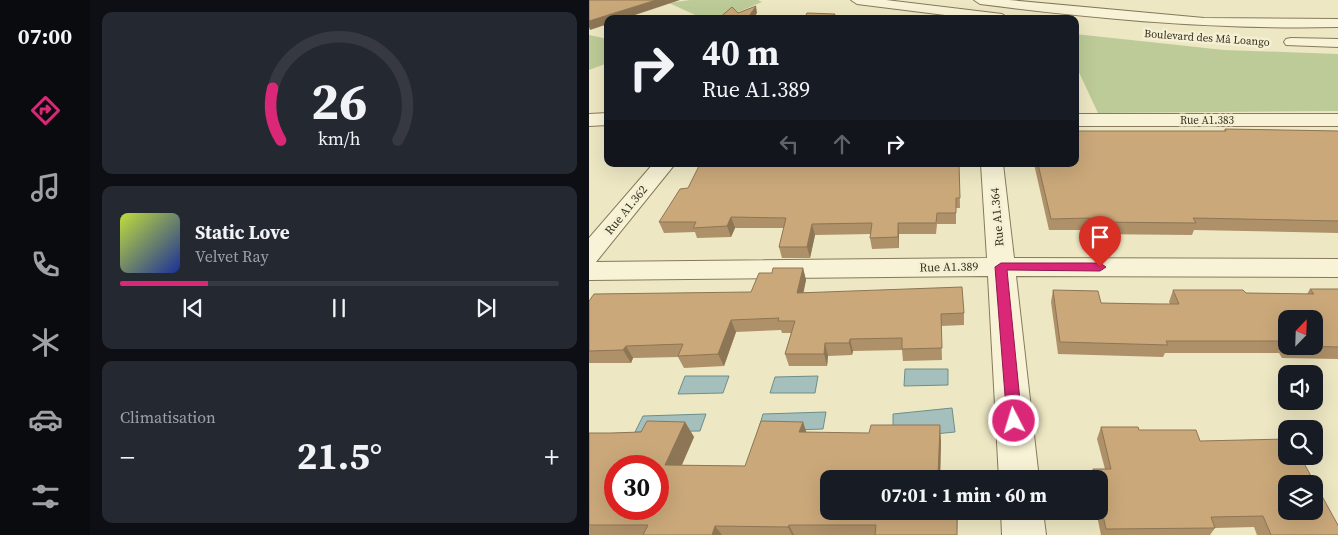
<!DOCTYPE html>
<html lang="fr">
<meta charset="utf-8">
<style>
body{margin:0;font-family:"Source Serif 4",serif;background:#242831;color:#f1f3f6;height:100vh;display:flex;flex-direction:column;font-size:19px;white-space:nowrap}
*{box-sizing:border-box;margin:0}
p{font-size:16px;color:#9ea1a6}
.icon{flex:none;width:28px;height:28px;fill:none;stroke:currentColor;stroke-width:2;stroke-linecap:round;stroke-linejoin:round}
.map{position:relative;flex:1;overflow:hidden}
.details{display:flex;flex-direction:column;gap:12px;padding:12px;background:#0d0f14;width:499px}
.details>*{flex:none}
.guide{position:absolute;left:15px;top:15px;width:475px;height:152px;border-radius:10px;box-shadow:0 5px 20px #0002;background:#171b24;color:#f1f3f6;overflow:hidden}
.needle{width:32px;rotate:23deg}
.fabs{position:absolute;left:689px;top:310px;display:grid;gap:10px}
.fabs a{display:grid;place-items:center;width:45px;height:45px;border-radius:10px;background:#171b24;box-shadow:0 5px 20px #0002;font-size:25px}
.speed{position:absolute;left:15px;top:455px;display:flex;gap:10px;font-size:25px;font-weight:700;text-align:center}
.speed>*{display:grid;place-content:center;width:65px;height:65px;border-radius:50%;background:#171b24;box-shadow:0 5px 20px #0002;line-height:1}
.speed .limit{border:8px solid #d22;background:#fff;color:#111}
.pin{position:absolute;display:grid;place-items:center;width:42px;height:42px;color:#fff;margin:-51px -21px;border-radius:50% 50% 50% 0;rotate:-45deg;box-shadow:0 0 5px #0007}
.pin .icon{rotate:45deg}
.me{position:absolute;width:55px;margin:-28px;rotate:355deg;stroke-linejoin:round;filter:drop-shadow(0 0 4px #0008)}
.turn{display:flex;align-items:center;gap:18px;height:105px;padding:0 15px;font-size:22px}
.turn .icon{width:65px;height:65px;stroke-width:2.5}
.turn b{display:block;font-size:35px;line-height:42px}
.lanes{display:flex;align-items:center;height:48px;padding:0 15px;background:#0003;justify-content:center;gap:25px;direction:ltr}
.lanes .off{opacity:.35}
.big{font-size:38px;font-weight:700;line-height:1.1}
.details .widget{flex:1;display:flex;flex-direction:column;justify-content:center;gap:8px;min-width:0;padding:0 18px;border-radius:10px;background:#242831}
.details .dial{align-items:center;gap:0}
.dial svg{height:130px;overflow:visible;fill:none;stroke:#363941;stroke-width:7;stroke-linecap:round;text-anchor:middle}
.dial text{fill:#f1f3f6;stroke:none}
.song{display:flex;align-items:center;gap:15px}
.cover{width:60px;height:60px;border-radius:8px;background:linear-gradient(135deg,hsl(70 70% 55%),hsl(230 70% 35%))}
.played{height:5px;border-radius:2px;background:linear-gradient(90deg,#db2777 20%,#363941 20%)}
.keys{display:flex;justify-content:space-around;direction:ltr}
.heat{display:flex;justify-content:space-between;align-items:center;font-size:28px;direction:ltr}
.trip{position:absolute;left:231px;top:470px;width:288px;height:50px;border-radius:10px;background:#171b24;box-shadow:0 5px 20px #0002;font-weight:700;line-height:50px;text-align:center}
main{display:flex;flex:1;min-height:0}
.tab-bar{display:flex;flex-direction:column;width:90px;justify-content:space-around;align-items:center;background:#090b0e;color:#9ea1a6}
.tab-bar .icon{width:35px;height:35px}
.tab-bar .selected{color:#db2777}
.tab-bar b{font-size:22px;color:#f1f3f6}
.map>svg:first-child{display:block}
</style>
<main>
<nav class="tab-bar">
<b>07:00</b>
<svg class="icon selected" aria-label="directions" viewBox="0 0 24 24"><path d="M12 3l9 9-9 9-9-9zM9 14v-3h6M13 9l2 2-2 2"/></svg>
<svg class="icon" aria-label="music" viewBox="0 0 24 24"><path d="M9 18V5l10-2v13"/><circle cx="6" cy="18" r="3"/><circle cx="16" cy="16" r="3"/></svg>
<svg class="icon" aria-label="phone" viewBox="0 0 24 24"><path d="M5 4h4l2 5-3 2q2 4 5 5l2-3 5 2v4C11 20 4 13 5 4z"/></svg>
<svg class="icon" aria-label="climate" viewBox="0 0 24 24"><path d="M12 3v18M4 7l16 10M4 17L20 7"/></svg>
<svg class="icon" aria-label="car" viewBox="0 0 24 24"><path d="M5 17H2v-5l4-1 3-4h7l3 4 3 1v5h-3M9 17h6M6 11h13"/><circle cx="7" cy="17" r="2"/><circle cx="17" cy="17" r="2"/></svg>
<svg class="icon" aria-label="filters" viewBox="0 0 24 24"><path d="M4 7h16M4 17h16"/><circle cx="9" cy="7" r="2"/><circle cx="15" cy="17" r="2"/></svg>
</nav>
<section class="details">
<div class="widget dial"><svg viewBox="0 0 100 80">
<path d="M14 69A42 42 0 1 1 86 69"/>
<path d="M14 69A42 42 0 0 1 9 37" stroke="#db2777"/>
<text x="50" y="56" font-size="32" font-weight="700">26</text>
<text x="50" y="72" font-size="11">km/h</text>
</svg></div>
<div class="widget">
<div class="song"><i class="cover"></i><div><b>Static Love</b><p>Velvet Ray</p></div></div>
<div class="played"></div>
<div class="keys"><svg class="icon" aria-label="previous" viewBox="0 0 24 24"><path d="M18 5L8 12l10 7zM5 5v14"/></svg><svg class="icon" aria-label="pause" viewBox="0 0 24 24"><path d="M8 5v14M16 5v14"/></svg><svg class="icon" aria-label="next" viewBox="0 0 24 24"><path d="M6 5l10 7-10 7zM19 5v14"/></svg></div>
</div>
<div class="widget"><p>Climatisation</p>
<div class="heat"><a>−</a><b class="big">21.5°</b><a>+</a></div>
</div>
</section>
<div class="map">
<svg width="750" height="535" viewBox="0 0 750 535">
<rect width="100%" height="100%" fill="#ede7c3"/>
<path fill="#bdcb98" d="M 101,0 L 169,0 L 173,2 L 142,15 L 140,19 L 115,19 L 80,3 Z
M 486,34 L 635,50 L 749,54 L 749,111 L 509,113 L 486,64 Z
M 0,35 L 19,39 L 19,63 L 0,70 Z"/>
<path fill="#a5c0bc" stroke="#6c8e8b" d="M 316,369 L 359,369 L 359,385 L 315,386 Z
M 96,376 L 140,376 L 134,393 L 89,394 Z
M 229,376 L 226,393 L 181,393 L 186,377 Z
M 363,408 L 366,432 L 304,438 L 304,414 Z
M 237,412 L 234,429 L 169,431 L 174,414 Z
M 117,414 L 111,431 L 46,432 L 54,416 Z"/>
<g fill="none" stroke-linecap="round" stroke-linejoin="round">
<g stroke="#87795b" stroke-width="2">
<path id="minor" d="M 262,0 L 297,0 L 413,14 L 419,18 L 388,19 L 268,4 Z
M 385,0 L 420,0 L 615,18 L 750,19 L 750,27 C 629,30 510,19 391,4 Z
M 702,38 L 750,39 L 750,47 L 697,45 L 695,42 L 697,39 Z
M 19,113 L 19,125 L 0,126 L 0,114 Z
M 486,114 L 750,114 L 750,126 L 486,126 Z
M 64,164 L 86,164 L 7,262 L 398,258 L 392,164 L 414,164 L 425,258 L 750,259 L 750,277 L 427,276 L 450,479 L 410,479 L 399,276 L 0,280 L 0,238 Z
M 412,511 L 454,511 L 457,535 L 413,535 Z"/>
</g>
<use href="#minor" fill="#f8f3d6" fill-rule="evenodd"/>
</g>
<path fill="#ae9069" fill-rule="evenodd" d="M 636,129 L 750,131 L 750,233 L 605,230 L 603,235 L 500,234 L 499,230 L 460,230 L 445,164 L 486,164 L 635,131 Z
M 370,164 L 371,208 L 367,208 L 367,224 L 348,224 L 347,234 L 310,234 L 310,248 L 283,249 L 281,238 L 282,234 L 226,235 L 221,258 L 193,258 L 190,247 L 195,228 L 146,228 L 142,237 L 108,238 L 106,232 L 75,233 L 70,222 L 99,188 Z
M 214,268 L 217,280 L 214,292 L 375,313 L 375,325 L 352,326 L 353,360 L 314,361 L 313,350 L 264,351 L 263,355 L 239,356 L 238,366 L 200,366 L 196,354 L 202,333 L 193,333 L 192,330 L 147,332 L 135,366 L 95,368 L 89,357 L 44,358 L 42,363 L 0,363 L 0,301 L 162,292 L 183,273 Z
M 721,289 L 750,289 L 750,359 L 693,358 L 690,353 L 576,353 L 574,357 L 469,354 L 462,302 L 464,290 L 512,303 L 581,304 L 580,302 L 584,290 L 657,293 L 718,294 ZM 698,319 L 725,346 L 698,346 Z
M 96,422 L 105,437 L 93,465 L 156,466 L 214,422 L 217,432 L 352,441 L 351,477 L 240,511 L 369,511 L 368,535 L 0,535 L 0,433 L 22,433 L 52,432 Z
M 512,427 L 550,430 L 611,441 L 750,535 L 668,535 L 665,527 L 626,528 L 621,535 L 512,535 L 507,511 L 510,511 L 510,479 L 501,479 L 504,469 L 516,469 L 508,439 Z"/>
<path fill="#8d7655" d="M 67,0 L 91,0 L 34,19 L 19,19 L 19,24 L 1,30 L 0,27 L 0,21 Z
M 167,6 L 168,13 L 164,19 L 158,19 Z
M 246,14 L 247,19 L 243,19 Z
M 142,217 L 146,228 L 142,237 L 138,226 Z
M 309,223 L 310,234 L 310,248 L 309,237 Z
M 223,224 L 226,235 L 221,258 L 218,247 Z
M 214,268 L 217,280 L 212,305 L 208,293 Z
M 142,320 L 147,332 L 135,366 L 129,354 Z
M 261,339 L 264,351 L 263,355 L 260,343 Z
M 236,343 L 239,356 L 238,366 L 235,354 Z
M 37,346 L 44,358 L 42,363 L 34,350 Z
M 96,422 L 105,437 L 86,480 L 76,465 Z
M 214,422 L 219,437 L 210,432 Z
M 351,425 L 352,441 L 351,479 L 349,479 Z
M 200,525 L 205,535 L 203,535 L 199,527 Z
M 126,526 L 133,535 L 123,535 Z"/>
<path fill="#caa87a" stroke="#8d7655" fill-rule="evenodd" d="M 0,0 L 67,0 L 0,21 Z
M 167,6 L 158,19 L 129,19 L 143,7 L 149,13 Z
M 218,13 L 246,14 L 243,19 L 215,19 Z
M 636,129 L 750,131 L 750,221 L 604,218 L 607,223 L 502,222 L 501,218 L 462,219 L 449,164 L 486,164 L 486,131 L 637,131 Z
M 111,164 L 370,164 L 371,198 L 367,198 L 367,213 L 348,213 L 347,223 L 309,223 L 309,237 L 281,238 L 283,223 L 223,224 L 218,247 L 190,247 L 197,218 L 142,217 L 138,226 L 104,228 L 107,222 L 70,222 L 91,189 L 99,188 Z
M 184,268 L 214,268 L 208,293 L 373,287 L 375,313 L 352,314 L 353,348 L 313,349 L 313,338 L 261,339 L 260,343 L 236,343 L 235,354 L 196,354 L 206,321 L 189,321 L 190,318 L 142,320 L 129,354 L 89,356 L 94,344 L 37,346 L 34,350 L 0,351 L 0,301 L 5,294 L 162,292 L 170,273 L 183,273 Z
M 721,289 L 750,289 L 750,347 L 709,346 L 725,346 L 725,319 L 698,319 L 698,341 L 577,341 L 579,345 L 471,342 L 464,290 L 509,291 L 512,303 L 566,304 L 590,304 L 584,290 L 654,290 L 657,293 L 725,294 Z
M 58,421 L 96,422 L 76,465 L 156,466 L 172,421 L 214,422 L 210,432 L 280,433 L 282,425 L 351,425 L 349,477 L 369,477 L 369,479 L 240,479 L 240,511 L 368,511 L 368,535 L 286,535 L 287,525 L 200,525 L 199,527 L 126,526 L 123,535 L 54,535 L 59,525 L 0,525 L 0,433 L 22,433 L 52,432 ZM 26,466 L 69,466 L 69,509 L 26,509 Z
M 512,427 L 549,427 L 550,430 L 607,430 L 611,441 L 698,439 L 698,456 L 711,456 L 750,527 L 750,535 L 682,535 L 674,516 L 622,517 L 626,528 L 517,529 L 510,497 L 510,479 L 506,479 L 504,469 L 522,469 ZM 698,484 L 725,484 L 725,511 L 698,511 Z"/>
<path fill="#db2777" stroke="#8e194d" d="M 412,263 L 511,263 L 517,267 L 511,271 L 418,270 L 433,421 L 431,426 L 425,427 L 420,426 L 418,421 L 406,267 Z"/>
<g text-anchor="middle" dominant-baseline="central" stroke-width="5" stroke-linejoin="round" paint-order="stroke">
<g font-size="11" fill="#372e1e" stroke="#f4f0d3">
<text transform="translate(618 38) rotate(4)">Boulevard des Mâ Loango</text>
<text x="618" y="120">Rue A1.383</text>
</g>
<g font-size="12" fill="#372e1e" stroke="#f4f0d3">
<text transform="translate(37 210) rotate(-51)">Rue A1.362</text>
<text transform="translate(408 217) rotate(-95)">Rue A1.364</text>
<text transform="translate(360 267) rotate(-1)">Rue A1.389</text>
</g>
</g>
</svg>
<div class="fabs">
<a><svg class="needle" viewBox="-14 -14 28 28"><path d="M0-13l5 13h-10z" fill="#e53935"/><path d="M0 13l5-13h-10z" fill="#9ea1a6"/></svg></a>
<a><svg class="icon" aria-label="sound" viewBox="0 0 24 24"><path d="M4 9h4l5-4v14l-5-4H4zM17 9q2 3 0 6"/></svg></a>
<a><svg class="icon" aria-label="search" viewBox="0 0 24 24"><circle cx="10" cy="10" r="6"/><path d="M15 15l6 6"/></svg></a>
<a><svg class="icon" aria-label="layers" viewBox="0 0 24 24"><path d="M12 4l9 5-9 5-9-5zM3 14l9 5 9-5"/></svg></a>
</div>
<div class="speed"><div class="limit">30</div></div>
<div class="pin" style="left:511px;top:267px;background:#d93025"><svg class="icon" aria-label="arrive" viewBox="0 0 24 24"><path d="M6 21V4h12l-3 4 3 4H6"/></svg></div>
<svg class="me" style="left:425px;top:421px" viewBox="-20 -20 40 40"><circle r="17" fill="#db2777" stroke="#fff" stroke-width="3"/><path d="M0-11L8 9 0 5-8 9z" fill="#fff"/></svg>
<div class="trip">07:01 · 1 min · 60 m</div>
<div class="guide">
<div class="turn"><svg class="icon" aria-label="right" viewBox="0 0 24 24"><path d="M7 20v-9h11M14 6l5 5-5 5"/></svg><div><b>40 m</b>Rue A1.389</div></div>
<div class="lanes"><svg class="icon off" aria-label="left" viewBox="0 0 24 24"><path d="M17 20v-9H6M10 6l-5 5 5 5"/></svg><svg class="icon off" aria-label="ahead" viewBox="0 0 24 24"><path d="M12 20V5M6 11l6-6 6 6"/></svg><svg class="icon" aria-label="right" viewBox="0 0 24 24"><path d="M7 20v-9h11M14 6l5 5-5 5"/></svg></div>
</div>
</div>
</main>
